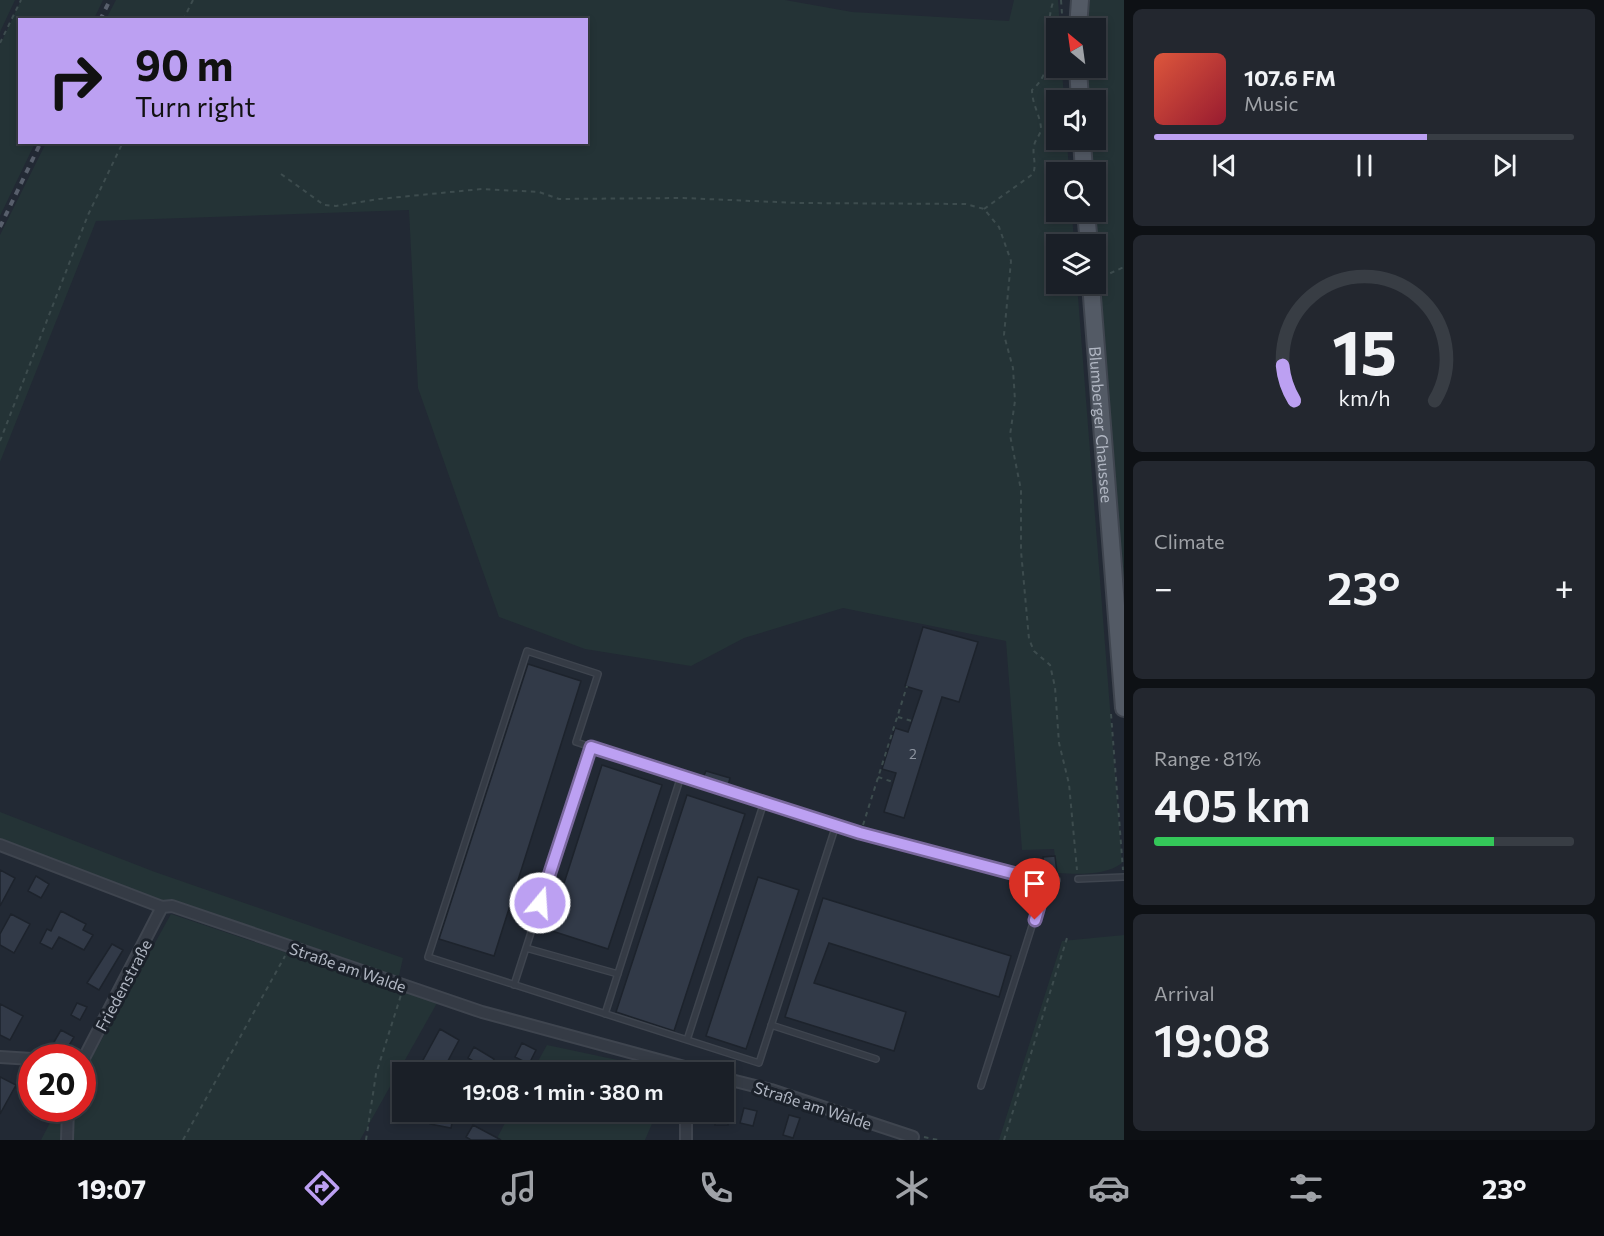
<!DOCTYPE html>
<meta charset="utf-8">
<style>
body{margin:0;font-family:Commissioner,sans-serif;background:#23272f;color:#f1f3f6;height:100vh;display:flex;flex-direction:column;font-size:22px;white-space:nowrap}
*{box-sizing:border-box;margin:0}
p{font-size:20px;color:#9fa2a7}
.icon{flex:none;width:33px;height:33px;fill:none;stroke:currentColor;stroke-width:2;stroke-linecap:round;stroke-linejoin:round}
.map{position:relative;flex:1;overflow:hidden}
.panel{display:flex;flex-direction:column;gap:9px;padding:9px;background:#0e1115;width:480px}
.panel>*{flex:none}
.banner{position:absolute;left:18px;top:18px;width:570px;height:126px;border-radius:0px;box-shadow:0 3px 9px #0003,0 0 0 2px #383d44;background:#bca0f2;color:#111;overflow:hidden}
.needle{width:39px;rotate:331deg}
.fabs{position:absolute;left:1046px;top:18px;display:grid;gap:12px}
.fabs a{display:grid;place-items:center;width:60px;height:60px;border-radius:0px;background:#1a1f27;box-shadow:0 3px 9px #0003,0 0 0 2px #383d44;font-size:30px}
.speed{position:absolute;left:18px;top:1044px;display:flex;gap:12px;font-size:30px;font-weight:700;text-align:center}
.speed>*{display:grid;place-content:center;width:78px;height:78px;border-radius:50%;background:#1a1f27;box-shadow:0 3px 9px #0003,0 0 0 2px #383d44;line-height:1}
.speed .limit{border:9px solid #d22;background:#fff;color:#111}
.pin{position:absolute;display:grid;place-items:center;width:51px;height:51px;color:#fff;margin:-62px -26px;border-radius:50% 50% 50% 0;rotate:-45deg;box-shadow:0 0 6px #0007}
.pin .icon{rotate:45deg}
.me{position:absolute;width:66px;margin:-33px;rotate:18deg;stroke-linejoin:round;filter:drop-shadow(0 0 4px #0008)}
.turn{display:flex;align-items:center;gap:21px;height:126px;padding:0 18px;font-size:27px}
.turn .icon{width:78px;height:78px;stroke-width:2.5}
.turn b{display:block;font-size:42px;line-height:51px}
.big{font-size:45px;font-weight:600;line-height:1.1}
.panel .widget{flex:1;display:flex;flex-direction:column;justify-content:center;gap:9px;min-width:0;padding:0 21px;border-radius:9px;background:#23272f}
.panel .dial{align-items:center;gap:0}
.dial svg{height:156px;overflow:visible;fill:none;stroke:#383d44;stroke-width:7;stroke-linecap:round;text-anchor:middle}
.dial text{fill:#f1f3f6;stroke:none}
.song{display:flex;align-items:center;gap:18px}
.cover{width:72px;height:72px;border-radius:9px;background:linear-gradient(135deg,hsl(10 70% 55%),hsl(350 70% 35%))}
.played{height:6px;border-radius:3px;background:linear-gradient(90deg,#bca0f2 65%,#383d44 65%)}
.keys{display:flex;justify-content:space-around;direction:ltr}
.heat{display:flex;justify-content:space-between;align-items:center;font-size:33px;direction:ltr}
.charge{height:9px;border-radius:4px;background:linear-gradient(90deg,#34c759 81%,#383d44 0)}
.trip{position:absolute;left:392px;top:1062px;width:342px;height:60px;border-radius:0px;background:#1a1f27;box-shadow:0 3px 9px #0003,0 0 0 2px #383d44;font-weight:600;line-height:60px;text-align:center}
.tab-bar{display:flex;height:96px;justify-content:space-around;align-items:center;background:#0a0c10;color:#9fa2a7}
.tab-bar .icon{width:42px;height:42px}
.tab-bar .on{color:#bca0f2}
.tab-bar b{font-size:27px;color:#f1f3f6}
main{display:flex;flex:1;min-height:0}
.map>svg:first-child{display:block}
</style>
<main>
<div class="map">
<svg width="1124" height="1140" viewBox="0 0 1124 1140">
<rect width="100%" height="100%" fill="#222934"/>
<path fill="#243336" d="M 0,0 L 15,0 L 0,32 Z
M 21,0 L 103,0 L 94,19 L 20,20 L 20,142 L 35,143 L 0,216 L 0,45 Z
M 116,0 L 785,0 L 852,12 L 1009,21 L 1014,0 L 1058,0 L 1060,28 L 1056,28 L 1056,68 L 1062,68 L 1064,100 L 1056,100 L 1056,140 L 1067,140 L 1069,172 L 1056,172 L 1056,212 L 1072,212 L 1074,244 L 1056,244 L 1056,284 L 1077,284 L 1122,863 C 1105,876 1077,874 1057,873 L 1054,849 L 1022,850 L 1006,641 L 843,608 L 744,638 L 691,666 L 585,649 L 499,617 L 418,388 L 409,210 L 96,221 L 0,462 L 0,235 L 46,143 L 586,142 L 586,20 L 106,19 Z
M 1088,0 L 1124,0 L 1124,637 L 1094,212 L 1095,172 L 1091,172 L 1090,140 L 1095,140 L 1095,100 L 1088,100 L 1086,68 L 1095,68 L 1095,28 L 1086,28 Z
M 0,812 L 155,872 L 403,958 L 398,980 L 172,904 L 0,840 Z
M 171,914 L 437,1003 L 360,1140 L 71,1140 L 71,1109 L 82,1108 L 83,1073 Z
M 1124,935 L 1124,1140 L 999,1140 L 1062,941 Z
M 547,1045 L 674,1072 L 532,1072 Z
M 57,1109 L 63,1109 L 63,1140 L 41,1140 Z
M 511,1112 L 657,1112 L 645,1140 L 496,1140 Z"/>
<path fill="#323a48" stroke="#1d232c" stroke-width="1.5" d="M 923,627 L 978,642 L 959,702 L 942,697 L 904,818 L 884,812 L 896,773 L 882,769 L 895,728 L 908,732 L 922,691 L 905,686 Z
M 528,664 L 581,681 L 494,956 L 439,939 Z
M 602,765 L 662,785 L 608,949 L 549,930 Z
M 706,771 L 730,778 L 728,786 L 703,778 Z
M 687,795 L 745,814 L 674,1031 L 616,1012 Z
M 1055,856 L 1057,873 L 1045,875 L 1043,857 Z
M 0,870 L 15,878 L 0,906 Z
M 36,876 L 49,884 L 41,898 L 28,891 Z
M 758,877 L 799,890 L 746,1049 L 706,1036 Z
M 823,898 L 1011,956 L 999,997 L 829,943 L 814,983 L 906,1012 L 894,1051 L 785,1017 Z
M 61,911 L 86,924 L 83,930 L 93,935 L 84,950 L 59,937 L 52,949 L 40,943 L 47,929 L 51,931 Z
M 11,914 L 30,924 L 14,953 L 0,945 L 0,934 Z
M 112,944 L 123,950 L 99,990 L 87,983 Z
M 77,1003 L 87,1007 L 80,1020 L 71,1015 Z
M 0,1004 L 23,1016 L 10,1040 L 0,1035 Z
M 440,1029 L 459,1040 L 442,1072 L 422,1062 Z
M 61,1030 L 74,1037 L 67,1049 L 54,1042 Z
M 522,1043 L 536,1050 L 529,1064 L 515,1057 Z
M 474,1047 L 494,1059 L 488,1070 L 468,1058 Z
M 24,1074 L 32,1079 L 26,1094 L 16,1088 Z
M 0,1077 L 16,1085 L 0,1114 Z
M 744,1108 L 757,1111 L 753,1126 L 740,1123 Z
M 432,1112 L 454,1112 L 451,1128 L 430,1124 Z
M 706,1112 L 728,1112 L 728,1125 L 715,1125 L 715,1121 L 706,1120 Z
M 789,1115 L 800,1118 L 793,1138 L 783,1135 Z
M 473,1125 L 501,1140 L 471,1140 L 466,1137 Z"/>
<g fill="none" stroke-linecap="round" stroke-linejoin="round">
<g stroke="#3f454f" stroke-width="8">
<path id="lane" d="M 591,747 L 576,742 L 598,674 L 527,651 L 428,957 L 759,1063 L 836,825
M 1078,879 L 1124,877
M 526,948 L 618,974
M 514,985 L 591,747 L 860,833 L 1046,882 L 1057,880
M 605,1014 L 681,776
M 771,1025 L 876,1059
M 687,1040 L 764,802
M 981,1086 L 1046,882"/>
</g>
<g stroke="#3f454f" stroke-width="14">
<path id="street" d="M 0,845 L 162,907 L 172,906 L 482,1012 L 703,1072
M 0,1057 L 32,1059
M 82,1062 L 162,907
M 723,1078 L 771,1090 L 913,1137
M 686,1112 L 686,1140
M 67,1140 L 68,1108"/>
</g>
<g stroke="#3f454f" stroke-width="20">
<g id="primary">
<path d="M 1078,28 L 1080,0"/>
<path d="M 1078,68 L 1080,100"/>
<path d="M 1082,140 L 1084,172"/>
<path d="M 1086,212 L 1089,244"/>
<path id="s1" d="M 1091,284 L 1124,708"/>
</g>
</g>
<path stroke="#3d4c4e" stroke-width="2" stroke-dasharray="4.5 4.5" stroke-linecap="butt" d="M 1061,0 L 1063,28
M 183,20 L 193,0
M 0,43 L 21,0
M 281,174 L 324,205 L 336,206 L 379,199 L 482,189 L 539,192 L 559,199 L 683,198 L 799,203 L 966,204 L 984,209 L 999,227 L 1011,261 L 1004,335 L 1013,368 L 1015,401 L 1010,435 L 1021,490 L 1021,551 L 1029,639 L 1034,651 L 1050,665 L 1055,687 L 1059,743 L 1069,784 L 1077,870
M 984,209 L 1033,174 C 1037,164 1032,155 1034,146 C 1035,139 1041,135 1041,128 C 1040,115 1032,104 1032,90 C 1059,68 1042,28 1054,0
M 1102,277 L 1124,267
M 0,441 L 88,215 L 123,142
M 1111,714 L 1123,870
M 898,717 L 912,721
M 878,777 L 893,782
M 863,825 L 907,686
M 924,1137 L 938,1140
M 183,1140 L 285,956
M 366,1140 L 376,1074 L 401,995
M 1004,1140 L 1067,938"/>
<use href="#lane" stroke="#353b45" stroke-width="5"/>
<use href="#street" stroke="#353b45" stroke-width="10"/>
<use href="#primary" stroke="#535a65" stroke-width="16"/>
<path stroke="#585f6c" stroke-width="4" stroke-dasharray="6 6" stroke-linecap="butt" d="M 100,20 L 110,0
M 0,227 L 41,142"/>
</g>
<g fill="none" stroke-linecap="round" stroke-linejoin="round">
<g stroke="#7a689d" stroke-width="15">
<path id="route" d="M 540,903 L 591,747 L 860,833 L 1046,882 L 1035,920"/>
</g>
<use href="#route" stroke="#bca0f2" stroke-width="10"/>
</g>
<g text-anchor="middle" dominant-baseline="central" stroke-width="6" stroke-linejoin="round" paint-order="stroke">
<g font-size="14" fill="#8f96a2">
<text x="913" y="753">2</text>
</g>
<g font-size="16" fill="#b0b6c2" stroke="#1b212a">
<text stroke="none"><textPath href="#s1" startOffset="141">Blumberger Chaussee</textPath></text>
<text transform="translate(348 967) rotate(19)">Straße am Walde</text>
<text transform="translate(123 985) rotate(-62)">Friedenstraße</text>
<text transform="translate(813 1105) rotate(18)">Straße am Walde</text>
</g>
</g>
</svg>
<div class="fabs">
<a><svg class="needle" viewBox="-14 -14 28 28"><path d="M0-13l5 13h-10z" fill="#e53935"/><path d="M0 13l5-13h-10z" fill="#9fa2a7"/></svg></a>
<a><svg class="icon" aria-label="sound" viewBox="0 0 24 24"><path d="M4 9h4l5-4v14l-5-4H4zM17 9q2 3 0 6"/></svg></a>
<a><svg class="icon" aria-label="search" viewBox="0 0 24 24"><circle cx="10" cy="10" r="6"/><path d="M15 15l6 6"/></svg></a>
<a><svg class="icon" aria-label="layers" viewBox="0 0 24 24"><path d="M12 4l9 5-9 5-9-5zM3 14l9 5 9-5"/></svg></a>
</div>
<div class="speed"><div class="limit">20</div></div>
<div class="pin" style="left:1035px;top:920px;background:#d93025"><svg class="icon" aria-label="arrive" viewBox="0 0 24 24"><path d="M6 21V4h12l-3 4 3 4H6"/></svg></div>
<svg class="me" style="left:540px;top:903px" viewBox="-20 -20 40 40"><circle r="17" fill="#bca0f2" stroke="#fff" stroke-width="3"/><path d="M0-11L8 9 0 5-8 9z" fill="#fff"/></svg>
<div class="trip">19:08 · 1 min · 380 m</div>
<div class="banner">
<div class="turn"><svg class="icon" aria-label="right" viewBox="0 0 24 24"><path d="M7 20v-9h11M14 6l5 5-5 5"/></svg><div><b>90 m</b>Turn right</div></div>
</div>
</div>
<section class="panel">
<div class="widget">
<div class="song"><i class="cover"></i><div><b>107.6 FM</b><p>Music</p></div></div>
<div class="played"></div>
<div class="keys"><svg class="icon" aria-label="previous" viewBox="0 0 24 24"><path d="M18 5L8 12l10 7zM5 5v14"/></svg><svg class="icon" aria-label="pause" viewBox="0 0 24 24"><path d="M8 5v14M16 5v14"/></svg><svg class="icon" aria-label="next" viewBox="0 0 24 24"><path d="M6 5l10 7-10 7zM19 5v14"/></svg></div>
</div>
<div class="widget dial"><svg viewBox="0 0 100 80">
<path d="M14 69A42 42 0 1 1 86 69"/>
<path d="M14 69A42 42 0 0 1 8 51" stroke="#bca0f2"/>
<text x="50" y="56" font-size="32" font-weight="700">15</text>
<text x="50" y="72" font-size="11">km/h</text>
</svg></div>
<div class="widget"><p>Climate</p>
<div class="heat"><a>−</a><b class="big">23°</b><a>+</a></div>
</div>
<div class="widget"><p>Range · 81%</p><b class="big">405 km</b><div class="charge"></div></div>
<div class="widget"><p>Arrival</p><b class="big">19:08</b></div>
</section>
</main>
<nav class="tab-bar">
<b>19:07</b>
<svg class="icon on" aria-label="directions" viewBox="0 0 24 24"><path d="M12 3l9 9-9 9-9-9zM9 14v-3h6M13 9l2 2-2 2"/></svg>
<svg class="icon" aria-label="music" viewBox="0 0 24 24"><path d="M9 18V5l10-2v13"/><circle cx="6" cy="18" r="3"/><circle cx="16" cy="16" r="3"/></svg>
<svg class="icon" aria-label="phone" viewBox="0 0 24 24"><path d="M5 4h4l2 5-3 2q2 4 5 5l2-3 5 2v4C11 20 4 13 5 4z"/></svg>
<svg class="icon" aria-label="climate" viewBox="0 0 24 24"><path d="M12 3v18M4 7l16 10M4 17L20 7"/></svg>
<svg class="icon" aria-label="car" viewBox="0 0 24 24"><path d="M5 17H2v-5l4-1 3-4h7l3 4 3 1v5h-3M9 17h6M6 11h13"/><circle cx="7" cy="17" r="2"/><circle cx="17" cy="17" r="2"/></svg>
<svg class="icon" aria-label="filters" viewBox="0 0 24 24"><path d="M4 7h16M4 17h16"/><circle cx="9" cy="7" r="2"/><circle cx="15" cy="17" r="2"/></svg>
<b>23°</b>
</nav>
